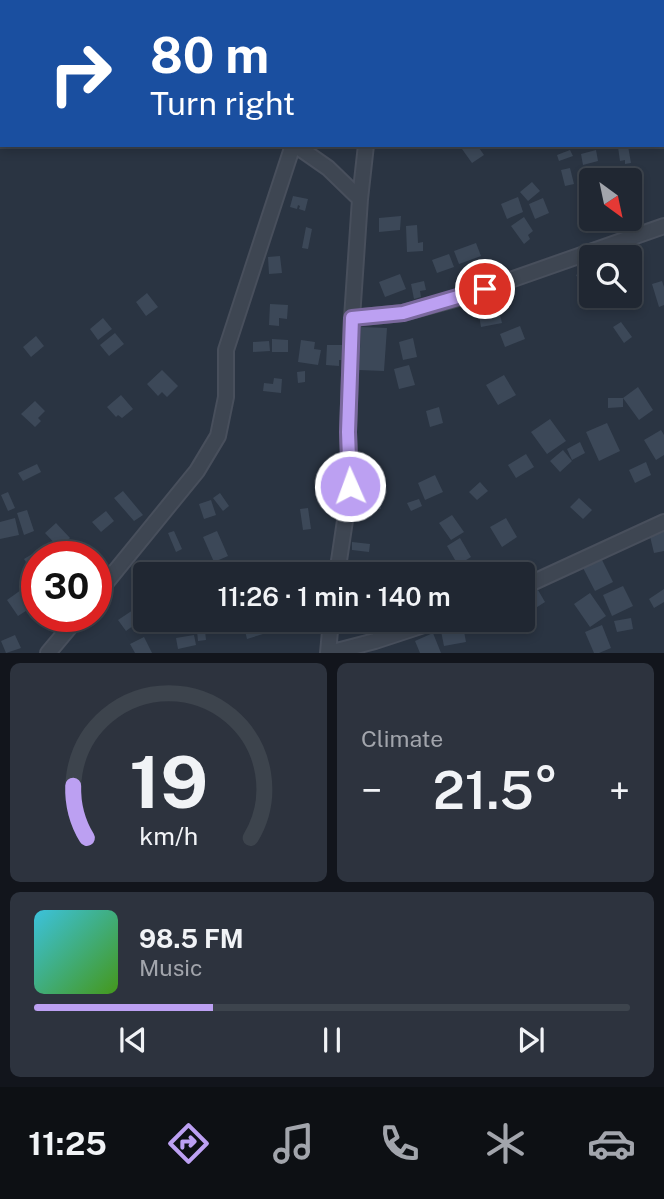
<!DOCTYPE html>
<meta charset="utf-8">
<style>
body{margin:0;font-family:"Public Sans",sans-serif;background:#2d333e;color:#f1f3f6;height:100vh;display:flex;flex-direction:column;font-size:26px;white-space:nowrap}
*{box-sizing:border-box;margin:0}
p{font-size:23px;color:#a2a5ac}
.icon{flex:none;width:38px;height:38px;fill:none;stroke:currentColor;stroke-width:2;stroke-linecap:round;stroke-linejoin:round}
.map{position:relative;height:653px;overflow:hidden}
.panel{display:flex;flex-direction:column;gap:10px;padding:10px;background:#12151c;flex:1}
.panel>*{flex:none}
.banner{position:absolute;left:0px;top:0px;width:665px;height:147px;box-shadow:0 4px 10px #0003,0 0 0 2px #3d444d;background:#1a4fa0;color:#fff;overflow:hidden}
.needle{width:46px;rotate:147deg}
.buttons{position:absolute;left:579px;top:168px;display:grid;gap:14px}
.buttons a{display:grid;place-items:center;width:63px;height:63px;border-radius:7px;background:#202732;box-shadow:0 4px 10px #0003,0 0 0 2px #3d444d;font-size:35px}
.speed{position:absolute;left:21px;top:541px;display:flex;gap:14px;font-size:35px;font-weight:700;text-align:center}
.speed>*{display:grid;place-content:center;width:91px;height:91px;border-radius:50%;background:#202732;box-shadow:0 4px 10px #0003,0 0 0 2px #3d444d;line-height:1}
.speed .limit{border:10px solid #d22;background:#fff;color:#111}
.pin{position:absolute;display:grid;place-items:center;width:60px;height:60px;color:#fff;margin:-30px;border:4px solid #fff;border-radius:50%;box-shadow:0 2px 7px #0007}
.me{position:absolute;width:77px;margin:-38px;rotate:358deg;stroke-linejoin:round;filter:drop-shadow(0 0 5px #0008)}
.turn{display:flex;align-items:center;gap:24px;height:147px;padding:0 35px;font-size:32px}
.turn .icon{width:91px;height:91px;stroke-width:2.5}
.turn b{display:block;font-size:49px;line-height:60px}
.big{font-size:52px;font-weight:600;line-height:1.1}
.panel .card{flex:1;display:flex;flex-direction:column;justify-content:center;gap:10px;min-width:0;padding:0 24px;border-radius:10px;background:#2d333e}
.panel .dial{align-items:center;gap:0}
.dial svg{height:182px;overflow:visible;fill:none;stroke:#3d444d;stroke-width:7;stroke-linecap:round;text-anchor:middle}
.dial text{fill:#f1f3f6;stroke:none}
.song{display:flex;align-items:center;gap:21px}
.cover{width:84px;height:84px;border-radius:10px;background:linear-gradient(135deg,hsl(190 70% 55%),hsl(100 70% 35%))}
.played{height:7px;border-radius:4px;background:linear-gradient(90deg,#bca0f2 30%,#3d444d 30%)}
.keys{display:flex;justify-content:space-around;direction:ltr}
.heat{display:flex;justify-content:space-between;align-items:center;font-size:38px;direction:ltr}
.panel .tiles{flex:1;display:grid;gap:10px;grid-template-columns:1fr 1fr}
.card:last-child{grid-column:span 2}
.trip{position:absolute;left:133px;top:562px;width:402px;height:70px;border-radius:7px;background:#202732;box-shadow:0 4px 10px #0003,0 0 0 2px #3d444d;font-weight:600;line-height:70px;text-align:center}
.tabs{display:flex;height:112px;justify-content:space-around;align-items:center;background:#0d1014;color:#a2a5ac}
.tabs .icon{width:49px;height:49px}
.tabs .selected{color:#bca0f2}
.tabs b{font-size:32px;color:#f1f3f6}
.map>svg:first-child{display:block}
</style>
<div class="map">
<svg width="664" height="653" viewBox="0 0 664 653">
<rect width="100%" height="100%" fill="#2a3442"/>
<path fill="#3c4858" d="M 467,145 L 477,145 L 484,155 L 472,163 L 462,149 Z
M 628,146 L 631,163 L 625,164 L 625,160 L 620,161 L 618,147 Z
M 570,150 L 573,156 L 559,161 L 557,155 Z
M 596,150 L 598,161 L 583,165 L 581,154 Z
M 570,168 L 574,184 L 565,186 L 561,170 Z
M 633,170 L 638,180 L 630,184 L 630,180 L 622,180 L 620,177 Z
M 532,182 L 540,191 L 528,201 L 520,192 Z
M 293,196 L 308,199 L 305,211 L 299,209 L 300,206 L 298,205 L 297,209 L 290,207 Z
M 518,197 L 523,212 L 507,219 L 501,204 Z
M 543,198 L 549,213 L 535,219 L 529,204 Z
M 401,216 L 400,230 L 379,232 L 379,218 Z
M 524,217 L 533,231 L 528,235 L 530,239 L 524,244 L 511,226 Z
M 417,225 L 418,243 L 423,242 L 423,251 L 407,252 L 406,226 Z
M 306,227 L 312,229 L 308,249 L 302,248 Z
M 476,243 L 481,256 L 459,264 L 454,251 Z
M 619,249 L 624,257 L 603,257 Z
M 449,254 L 454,267 L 437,273 L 432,260 Z
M 280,256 L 282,273 L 269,274 L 268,257 Z
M 592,265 L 592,285 L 584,290 L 576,275 Z
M 400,274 L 406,289 L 385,297 L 379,282 Z
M 424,281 L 426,290 L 420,291 L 421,297 L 414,299 L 411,284 Z
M 662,281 L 664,287 L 664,305 L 659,307 L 652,284 Z
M 147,293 L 158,307 L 146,316 L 136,302 Z
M 270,304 L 288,305 L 287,319 L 279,318 L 279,326 L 269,325 Z
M 499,311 L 502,323 L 481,327 L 479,315 Z
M 103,318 L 112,329 L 98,340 L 90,329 Z
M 621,322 L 632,337 L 624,343 L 613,327 Z
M 520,326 L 525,339 L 505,347 L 500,334 Z
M 361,327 L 387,328 L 384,371 L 359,370 Z
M 115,333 L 124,344 L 109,356 L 100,345 Z
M 36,336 L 44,346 L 31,357 L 23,347 Z
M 413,338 L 417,357 L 403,360 L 399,342 Z
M 272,339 L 288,340 L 288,352 L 272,352 Z
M 301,340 L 315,342 L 314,349 L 321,350 L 318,365 L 298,362 Z
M 269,341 L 270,351 L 253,352 L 253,342 Z
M 327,345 L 345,345 L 345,360 L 339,360 L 339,366 L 326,365 Z
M 409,365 L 415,385 L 399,389 L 394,369 Z
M 162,370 L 178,386 L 167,397 L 162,392 L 158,396 L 147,384 Z
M 305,371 L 305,382 L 298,383 L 297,372 Z
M 504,375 L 516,395 L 498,405 L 486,385 Z
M 274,378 L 282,379 L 281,393 L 263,391 L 264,383 L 273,384 Z
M 638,387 L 653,410 L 639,420 L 623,398 L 623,407 L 608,408 L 608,398 L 623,398 Z
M 121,395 L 133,409 L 122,418 L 118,415 L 116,417 L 107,407 Z
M 35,401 L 45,411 L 38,418 L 41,421 L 35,427 L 21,414 Z
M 439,407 L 443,423 L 430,427 L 426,411 Z
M 550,419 L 566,441 L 547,454 L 531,432 Z
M 607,423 L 620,451 L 599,461 L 586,432 Z
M 661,430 L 664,435 L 664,455 L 656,460 L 644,440 Z
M 580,442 L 585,453 L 572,460 L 567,449 Z
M 563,450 L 572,461 L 560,472 L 550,461 Z
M 526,454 L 534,467 L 516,478 L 508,465 Z
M 646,462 L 651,475 L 635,483 L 629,470 Z
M 37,464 L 41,472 L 23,481 L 18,473 Z
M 435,475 L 443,492 L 425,500 L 418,483 Z
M 480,482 L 488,491 L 477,500 L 469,492 Z
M 324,489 L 340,490 L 340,498 L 323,498 Z
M 379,489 L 381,509 L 368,510 L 366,490 Z
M 123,491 L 143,515 L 134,521 L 114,498 Z
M 8,492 L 15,508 L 8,511 L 1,495 Z
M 220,493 L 229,506 L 223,511 L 213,498 Z
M 579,498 L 592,510 L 583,519 L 570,507 Z
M 419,499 L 422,506 L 411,511 L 407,503 Z
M 211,500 L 216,515 L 204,519 L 199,504 Z
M 308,508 L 311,529 L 303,530 L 300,509 Z
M 27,510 L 34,531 L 24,535 L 17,513 Z
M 106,511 L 114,521 L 101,532 L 92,522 Z
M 452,515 L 464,532 L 451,540 L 439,523 Z
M 15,518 L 19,535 L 0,539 L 0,522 Z
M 506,518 L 517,537 L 502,547 L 490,527 Z
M 56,523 L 70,538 L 59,548 L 45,533 Z
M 664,529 L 664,551 L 654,553 L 649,532 Z
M 174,531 L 182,549 L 176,552 L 168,533 Z
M 217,531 L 228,556 L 214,562 L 203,537 Z
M 460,538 L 471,557 L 458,565 L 447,546 Z
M 352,542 L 370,544 L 369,552 L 352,550 Z
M 39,550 L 44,556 L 37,556 L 37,563 L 30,568 L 24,559 Z
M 600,556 L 613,582 L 595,591 L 582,566 Z
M 158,562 L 162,574 L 145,574 L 143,568 Z
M 247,563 L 251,574 L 243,574 L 240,565 Z
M 345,564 L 365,567 L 364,574 L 344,574 Z
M 32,582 L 37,589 L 37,601 L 26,586 Z
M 623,586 L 633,606 L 612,616 L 603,595 Z
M 664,589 L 664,602 L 654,608 L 649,599 Z
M 21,590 L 32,607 L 18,616 L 7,600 Z
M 538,590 L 545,602 L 523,616 L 523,600 Z
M 590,593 L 606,616 L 590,627 L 574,604 Z
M 133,610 L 141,620 L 126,631 L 118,620 Z
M 631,618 L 633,629 L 617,632 L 614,621 Z
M 171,620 L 190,620 L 190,628 L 171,629 Z
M 259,620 L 263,634 L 247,639 L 243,623 Z
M 196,621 L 204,621 L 206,640 L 198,641 Z
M 602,625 L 611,648 L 599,653 L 594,653 L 585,632 Z
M 463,626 L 466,642 L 444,646 L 441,631 Z
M 433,633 L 441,653 L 420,653 L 415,641 Z
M 15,635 L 21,648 L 6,653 L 1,641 Z
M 194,635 L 196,645 L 178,649 L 176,638 Z
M 144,637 L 152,653 L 135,653 L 130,644 Z"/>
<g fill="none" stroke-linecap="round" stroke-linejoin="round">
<g stroke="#484f5c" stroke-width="18">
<path id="minor" d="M 339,2 L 339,0
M 380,2 L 380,0
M 295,145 L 328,168 L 360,199
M 352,318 L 403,313 L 462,297 L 664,226
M 337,574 L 350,487 L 348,432 L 352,318 L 360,199 L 366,145
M 523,587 L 664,522
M 96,595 L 197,471 L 218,436 L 226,397 L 226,350 L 293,145
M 48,653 L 79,616
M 328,653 L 331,620
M 329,653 L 375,641 L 439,620"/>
</g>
<use href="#minor" stroke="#3e4652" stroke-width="14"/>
</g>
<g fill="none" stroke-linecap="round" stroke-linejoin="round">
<g stroke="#7a689d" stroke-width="18">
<path id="route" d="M 350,486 L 348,432 L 352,318 L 403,313 L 485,289"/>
</g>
<use href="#route" stroke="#bca0f2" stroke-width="12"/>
</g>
</svg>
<div class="buttons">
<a><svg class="needle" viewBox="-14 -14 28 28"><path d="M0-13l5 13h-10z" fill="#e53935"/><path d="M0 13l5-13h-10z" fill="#a2a5ac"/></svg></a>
<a><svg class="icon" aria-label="search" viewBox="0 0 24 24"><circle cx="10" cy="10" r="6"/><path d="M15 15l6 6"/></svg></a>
</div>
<div class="speed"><div class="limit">30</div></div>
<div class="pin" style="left:485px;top:289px;background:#d93025"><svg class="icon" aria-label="arrive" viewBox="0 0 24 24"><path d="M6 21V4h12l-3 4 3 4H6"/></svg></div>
<svg class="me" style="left:350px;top:486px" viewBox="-20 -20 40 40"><circle r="17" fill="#bca0f2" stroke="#fff" stroke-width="3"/><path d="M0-11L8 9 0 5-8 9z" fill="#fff"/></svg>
<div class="trip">11:26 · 1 min · 140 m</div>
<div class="banner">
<div class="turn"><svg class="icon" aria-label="right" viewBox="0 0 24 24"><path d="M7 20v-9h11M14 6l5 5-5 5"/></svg><div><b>80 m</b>Turn right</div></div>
</div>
</div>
<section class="panel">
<div class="tiles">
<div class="card dial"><svg viewBox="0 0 100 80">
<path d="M14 69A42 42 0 1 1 86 69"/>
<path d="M14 69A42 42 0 0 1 8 46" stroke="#bca0f2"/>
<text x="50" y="56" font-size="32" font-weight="700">19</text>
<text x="50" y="72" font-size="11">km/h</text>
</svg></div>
<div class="card"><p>Climate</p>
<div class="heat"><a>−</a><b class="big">21.5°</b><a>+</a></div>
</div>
<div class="card">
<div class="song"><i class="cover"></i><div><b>98.5 FM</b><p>Music</p></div></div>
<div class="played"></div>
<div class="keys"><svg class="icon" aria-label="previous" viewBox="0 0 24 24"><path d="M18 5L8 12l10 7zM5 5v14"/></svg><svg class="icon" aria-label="pause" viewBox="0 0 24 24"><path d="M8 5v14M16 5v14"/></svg><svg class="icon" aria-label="next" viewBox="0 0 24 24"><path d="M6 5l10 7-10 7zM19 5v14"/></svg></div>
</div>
</div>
</section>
<nav class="tabs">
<b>11:25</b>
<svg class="icon selected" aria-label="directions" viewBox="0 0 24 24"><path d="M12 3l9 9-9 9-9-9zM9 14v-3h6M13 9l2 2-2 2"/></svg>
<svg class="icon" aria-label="music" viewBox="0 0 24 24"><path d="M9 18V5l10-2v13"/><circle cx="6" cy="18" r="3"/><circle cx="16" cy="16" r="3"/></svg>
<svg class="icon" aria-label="phone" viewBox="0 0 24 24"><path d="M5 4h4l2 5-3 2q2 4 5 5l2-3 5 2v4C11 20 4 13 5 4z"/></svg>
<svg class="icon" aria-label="climate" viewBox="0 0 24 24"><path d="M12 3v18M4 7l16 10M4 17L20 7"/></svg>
<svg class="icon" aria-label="car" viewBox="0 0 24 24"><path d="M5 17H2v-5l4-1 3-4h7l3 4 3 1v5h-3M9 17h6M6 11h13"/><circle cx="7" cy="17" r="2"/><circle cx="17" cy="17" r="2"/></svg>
</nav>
